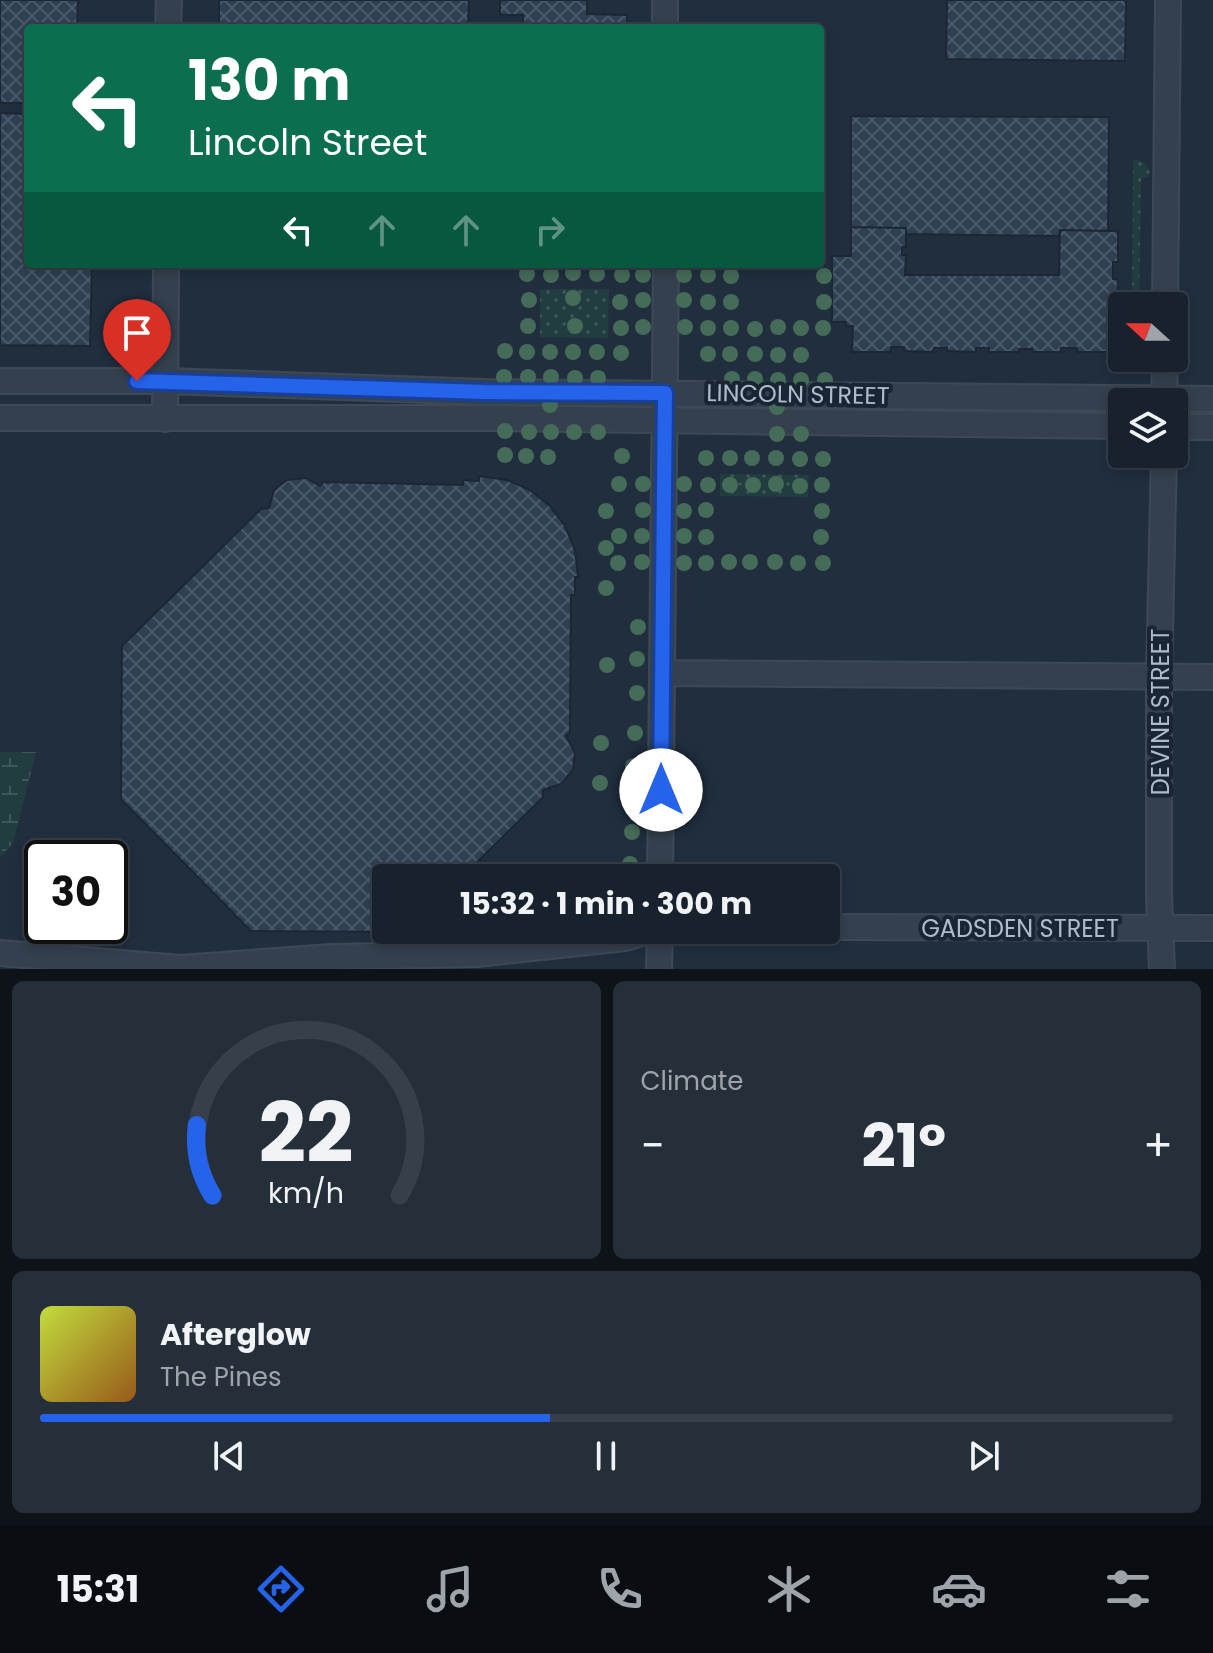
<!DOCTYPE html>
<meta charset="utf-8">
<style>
body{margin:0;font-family:Poppins,sans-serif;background:#252f3a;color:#f1f3f6;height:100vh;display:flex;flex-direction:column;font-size:30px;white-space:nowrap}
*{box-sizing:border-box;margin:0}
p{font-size:26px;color:#9fa4aa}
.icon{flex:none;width:44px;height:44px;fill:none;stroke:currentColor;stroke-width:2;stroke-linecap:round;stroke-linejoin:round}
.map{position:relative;height:969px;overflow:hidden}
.drawer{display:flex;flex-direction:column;gap:12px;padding:12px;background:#0d1319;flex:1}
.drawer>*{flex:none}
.hud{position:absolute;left:24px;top:24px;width:800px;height:244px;border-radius:8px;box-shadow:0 4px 12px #0003,0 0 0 2px #363f4a;background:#0b6e4f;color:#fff;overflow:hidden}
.needle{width:52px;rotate:291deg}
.fabs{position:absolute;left:1108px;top:292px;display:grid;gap:16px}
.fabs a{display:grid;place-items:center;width:80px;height:80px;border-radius:8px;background:#18222e;box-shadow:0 4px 12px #0003,0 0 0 2px #363f4a;font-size:40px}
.speed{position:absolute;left:24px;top:840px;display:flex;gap:16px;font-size:40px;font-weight:700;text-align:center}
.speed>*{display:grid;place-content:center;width:104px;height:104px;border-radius:50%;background:#18222e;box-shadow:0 4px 12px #0003,0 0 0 2px #363f4a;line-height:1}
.speed .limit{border:4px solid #111;border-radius:12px;background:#fff;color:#111}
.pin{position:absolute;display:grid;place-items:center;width:68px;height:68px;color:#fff;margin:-82px -34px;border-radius:50% 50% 50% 0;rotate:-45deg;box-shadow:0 0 8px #0007}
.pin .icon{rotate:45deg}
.me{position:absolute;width:88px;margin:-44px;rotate:0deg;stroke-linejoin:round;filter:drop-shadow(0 0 6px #0008)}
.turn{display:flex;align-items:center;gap:28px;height:168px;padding:0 32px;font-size:36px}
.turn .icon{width:104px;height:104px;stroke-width:2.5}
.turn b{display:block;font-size:56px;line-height:68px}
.lanes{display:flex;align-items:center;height:76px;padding:0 32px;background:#0003;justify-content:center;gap:40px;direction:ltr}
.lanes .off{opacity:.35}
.big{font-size:60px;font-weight:700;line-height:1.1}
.drawer .card{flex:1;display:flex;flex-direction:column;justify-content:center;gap:12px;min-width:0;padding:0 28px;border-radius:12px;background:#252f3a}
.drawer .dial{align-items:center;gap:0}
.dial svg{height:208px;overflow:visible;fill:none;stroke:#363f4a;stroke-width:7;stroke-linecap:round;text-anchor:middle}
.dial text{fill:#f1f3f6;stroke:none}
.song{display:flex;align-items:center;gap:24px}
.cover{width:96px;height:96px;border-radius:12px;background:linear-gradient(135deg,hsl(70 70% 55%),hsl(30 70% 35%))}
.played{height:8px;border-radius:4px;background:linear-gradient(90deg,#2563eb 45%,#363f4a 45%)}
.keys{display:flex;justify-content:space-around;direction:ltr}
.heat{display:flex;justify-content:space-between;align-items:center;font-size:44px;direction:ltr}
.drawer .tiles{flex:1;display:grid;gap:12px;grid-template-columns:1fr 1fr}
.card:last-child{grid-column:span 2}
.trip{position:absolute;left:372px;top:864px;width:468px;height:80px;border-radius:8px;background:#18222e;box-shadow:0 4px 12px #0003,0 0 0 2px #363f4a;font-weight:700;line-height:80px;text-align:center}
.tab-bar{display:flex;height:128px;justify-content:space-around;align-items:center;background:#0a0e12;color:#9fa4aa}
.tab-bar .icon{width:56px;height:56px}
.tab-bar .current{color:#2563eb}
.tab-bar b{font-size:36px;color:#f1f3f6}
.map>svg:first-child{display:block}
</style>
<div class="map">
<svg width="1213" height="969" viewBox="0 0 1213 969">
<defs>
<pattern id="grass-dots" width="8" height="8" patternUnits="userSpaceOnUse" patternTransform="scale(2)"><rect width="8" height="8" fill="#223d3f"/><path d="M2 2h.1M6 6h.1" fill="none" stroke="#405759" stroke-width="1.8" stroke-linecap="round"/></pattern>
<pattern id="wetland-marsh" width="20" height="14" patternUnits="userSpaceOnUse" patternTransform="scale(2)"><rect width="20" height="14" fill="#223d3f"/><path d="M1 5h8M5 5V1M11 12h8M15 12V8" fill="none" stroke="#405759"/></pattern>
<pattern id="building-cross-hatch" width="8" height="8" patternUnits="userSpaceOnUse" patternTransform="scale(2)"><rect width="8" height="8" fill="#2f4053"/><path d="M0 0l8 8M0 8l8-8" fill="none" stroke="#4b5a6a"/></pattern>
</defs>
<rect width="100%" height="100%" fill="#202e3e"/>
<path fill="url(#grass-dots)" d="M 1133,159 L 1145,163 L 1150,172 L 1148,177 L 1141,179 L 1139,306 L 1132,306 Z
M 540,289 L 609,289 L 608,338 L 540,337 Z
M 720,474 L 809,475 L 808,497 L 720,496 Z"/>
<path fill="url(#wetland-marsh)" d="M 0,752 L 36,752 L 13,843 L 0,857 Z"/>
<path fill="url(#building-cross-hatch)" stroke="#1c2735" stroke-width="2" d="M 0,0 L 78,0 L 77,28 L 28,28 L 28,103 L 0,103 Z
M 219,0 L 469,0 L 468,28 L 219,28 Z
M 500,0 L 587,0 L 587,14 L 627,15 L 627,28 L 523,28 L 523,15 L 500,15 Z
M 947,0 L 1126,0 L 1125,61 L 946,59 Z
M 0,113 L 28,114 L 28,264 L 92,264 L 90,346 L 0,345 Z
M 851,116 L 1109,117 L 1108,231 L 1060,230 L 1059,236 L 906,234 L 906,228 L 851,227 Z
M 851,227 L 906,228 L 906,247 L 902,247 L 902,255 L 906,255 L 905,275 L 1059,275 L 1060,230 L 1118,231 L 1118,262 L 1113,262 L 1113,279 L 1118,279 L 1117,323 L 1113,323 L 1112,352 L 1077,352 L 1077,348 L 1061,348 L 1061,352 L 1032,352 L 1032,349 L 1019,349 L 1019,352 L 989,352 L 989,348 L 976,348 L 976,352 L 947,351 L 947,348 L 934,348 L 933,352 L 904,351 L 904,347 L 891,347 L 891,352 L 852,352 L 853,326 L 846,326 L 846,322 L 832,322 L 832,256 L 851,256 Z
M 479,476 L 507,480 L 530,490 L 550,506 L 565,526 L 575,550 L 578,577 L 575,577 L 575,595 L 571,595 L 570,732 L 566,736 L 575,753 L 573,770 L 561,784 L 543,790 L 543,797 L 461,878 L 386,878 L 386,930 L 408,930 L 406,932 L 251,931 L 121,799 L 122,646 L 261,509 L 269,508 L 274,490 L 287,480 L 306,478 L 320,486 L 323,482 L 463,485 L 463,480 L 479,481 Z"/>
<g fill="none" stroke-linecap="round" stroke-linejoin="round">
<g stroke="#3e4957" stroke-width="28">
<path id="minor" d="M 665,0 L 665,28
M 168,28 L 169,0
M 1165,306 L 1168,0
M 0,381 L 165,381 L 485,392 L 1213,399
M 1164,402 L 1165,358
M 0,418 L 493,418 L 1122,426
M 165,419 L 166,264
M 1174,427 L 1213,427
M 662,673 L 1213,677
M 660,878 L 666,264
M 826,927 L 1213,928
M 0,953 L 180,968 L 332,957 L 476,954 L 625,938 L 652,930
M 659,969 L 660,930
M 1162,969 L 1159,896 L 1159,677 L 1164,454"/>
</g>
<use href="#minor" stroke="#34404e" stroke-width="24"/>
</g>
<g fill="#456b59">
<circle cx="573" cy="273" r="8"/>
<circle cx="527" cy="274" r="8"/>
<circle cx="597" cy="274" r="8"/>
<circle cx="551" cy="275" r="8"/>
<circle cx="622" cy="275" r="8"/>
<circle cx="643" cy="275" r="8"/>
<circle cx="684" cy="275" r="8"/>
<circle cx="708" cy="275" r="8"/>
<circle cx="731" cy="276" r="8"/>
<circle cx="824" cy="276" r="8"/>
<circle cx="573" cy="298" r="8"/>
<circle cx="529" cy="300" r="8"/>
<circle cx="643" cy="300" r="8"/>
<circle cx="684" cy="300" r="8"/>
<circle cx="620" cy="302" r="8"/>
<circle cx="708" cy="302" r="8"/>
<circle cx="731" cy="302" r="8"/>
<circle cx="824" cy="302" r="8"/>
<circle cx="528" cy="326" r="8"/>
<circle cx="575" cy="326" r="8"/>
<circle cx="643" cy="327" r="8"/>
<circle cx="685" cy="327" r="8"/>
<circle cx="778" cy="327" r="8"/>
<circle cx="621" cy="328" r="8"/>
<circle cx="708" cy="328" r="8"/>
<circle cx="731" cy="328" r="8"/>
<circle cx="801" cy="328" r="8"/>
<circle cx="823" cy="328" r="8"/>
<circle cx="755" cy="329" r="8"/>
<circle cx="505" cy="351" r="8"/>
<circle cx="527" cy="352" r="8"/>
<circle cx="550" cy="352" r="8"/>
<circle cx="573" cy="352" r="8"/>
<circle cx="597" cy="352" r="8"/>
<circle cx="621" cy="353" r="8"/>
<circle cx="708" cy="354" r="8"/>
<circle cx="730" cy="354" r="8"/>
<circle cx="755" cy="354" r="8"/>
<circle cx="778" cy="355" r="8"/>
<circle cx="801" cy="355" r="8"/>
<circle cx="504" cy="377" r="8"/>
<circle cx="528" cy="377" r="8"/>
<circle cx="551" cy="377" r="8"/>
<circle cx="575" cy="378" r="8"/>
<circle cx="598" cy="378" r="8"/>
<circle cx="732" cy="379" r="8"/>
<circle cx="755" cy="379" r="8"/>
<circle cx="778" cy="380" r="8"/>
<circle cx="801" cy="380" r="8"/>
<circle cx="825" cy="380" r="8"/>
<circle cx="550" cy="405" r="8"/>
<circle cx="777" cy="407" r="8"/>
<circle cx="505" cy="431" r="8"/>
<circle cx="529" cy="432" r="8"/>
<circle cx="551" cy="432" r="8"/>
<circle cx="574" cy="432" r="8"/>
<circle cx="598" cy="432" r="8"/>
<circle cx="777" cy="434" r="8"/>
<circle cx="801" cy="434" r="8"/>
<circle cx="505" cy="455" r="8"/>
<circle cx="526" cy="456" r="8"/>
<circle cx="622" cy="456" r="8"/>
<circle cx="548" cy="457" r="8"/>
<circle cx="706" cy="458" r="8"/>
<circle cx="730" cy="458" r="8"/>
<circle cx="752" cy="458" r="8"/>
<circle cx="776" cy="458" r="8"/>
<circle cx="800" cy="459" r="8"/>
<circle cx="823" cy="459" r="8"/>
<circle cx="619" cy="484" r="8"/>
<circle cx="643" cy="484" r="8"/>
<circle cx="684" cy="484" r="8"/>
<circle cx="776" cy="484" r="8"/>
<circle cx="708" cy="485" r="8"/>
<circle cx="730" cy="485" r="8"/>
<circle cx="753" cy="485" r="8"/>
<circle cx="822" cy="485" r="8"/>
<circle cx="800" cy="486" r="8"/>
<circle cx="643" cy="510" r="8"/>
<circle cx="706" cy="510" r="8"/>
<circle cx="606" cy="511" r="8"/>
<circle cx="684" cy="511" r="8"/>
<circle cx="822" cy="511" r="8"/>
<circle cx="619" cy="536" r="8"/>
<circle cx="642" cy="536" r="8"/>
<circle cx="684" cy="536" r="8"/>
<circle cx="706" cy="537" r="8"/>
<circle cx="821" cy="537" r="8"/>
<circle cx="606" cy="548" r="8"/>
<circle cx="642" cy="562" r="8"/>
<circle cx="729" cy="562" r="8"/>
<circle cx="750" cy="562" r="8"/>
<circle cx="775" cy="562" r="8"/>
<circle cx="618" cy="563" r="8"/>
<circle cx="684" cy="563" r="8"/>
<circle cx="706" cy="563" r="8"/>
<circle cx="798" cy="563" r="8"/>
<circle cx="823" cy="563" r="8"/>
<circle cx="606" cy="588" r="8"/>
<circle cx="638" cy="627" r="8"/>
<circle cx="637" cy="659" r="8"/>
<circle cx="607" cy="665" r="8"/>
<circle cx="637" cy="693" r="8"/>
<circle cx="635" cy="733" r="8"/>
<circle cx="601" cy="743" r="8"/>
<circle cx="633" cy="766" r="8"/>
<circle cx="600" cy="783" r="8"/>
<circle cx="632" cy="795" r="8"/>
<circle cx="632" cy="832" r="8"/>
<circle cx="630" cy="864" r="8"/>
</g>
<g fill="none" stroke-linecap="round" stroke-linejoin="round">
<g stroke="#184099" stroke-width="20">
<path id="route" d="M 137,381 L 485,392 L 665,393 L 661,790"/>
</g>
<use href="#route" stroke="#2563eb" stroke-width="14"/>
</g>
<g text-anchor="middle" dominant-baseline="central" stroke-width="8" stroke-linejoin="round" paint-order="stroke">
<g font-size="24" fill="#b0bbca" stroke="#1a2533">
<text transform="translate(798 394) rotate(1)">LINCOLN STREET</text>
<text transform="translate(1160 712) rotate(-90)">DEVINE STREET</text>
<text x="1020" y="928">GADSDEN STREET</text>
</g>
</g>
</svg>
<div class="fabs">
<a><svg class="needle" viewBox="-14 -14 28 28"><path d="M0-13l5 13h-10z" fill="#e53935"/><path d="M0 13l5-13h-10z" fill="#9fa4aa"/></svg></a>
<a><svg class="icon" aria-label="layers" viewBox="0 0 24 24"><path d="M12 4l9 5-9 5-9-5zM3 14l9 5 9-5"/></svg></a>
</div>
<div class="speed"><div class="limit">30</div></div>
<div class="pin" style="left:137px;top:381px;background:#d93025"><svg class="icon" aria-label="arrive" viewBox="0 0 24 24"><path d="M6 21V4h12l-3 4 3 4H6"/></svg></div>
<svg class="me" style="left:661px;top:790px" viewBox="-20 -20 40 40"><circle r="19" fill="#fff"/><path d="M0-13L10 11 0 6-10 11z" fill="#2563eb"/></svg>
<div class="trip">15:32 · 1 min · 300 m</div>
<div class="hud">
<div class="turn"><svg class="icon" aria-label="left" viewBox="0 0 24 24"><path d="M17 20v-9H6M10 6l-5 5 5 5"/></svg><div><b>130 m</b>Lincoln Street</div></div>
<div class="lanes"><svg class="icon" aria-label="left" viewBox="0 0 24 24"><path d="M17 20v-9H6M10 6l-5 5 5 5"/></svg><svg class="icon off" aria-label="ahead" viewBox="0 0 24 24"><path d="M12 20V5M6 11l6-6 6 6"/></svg><svg class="icon off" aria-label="ahead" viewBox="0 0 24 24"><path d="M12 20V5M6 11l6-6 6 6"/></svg><svg class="icon off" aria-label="right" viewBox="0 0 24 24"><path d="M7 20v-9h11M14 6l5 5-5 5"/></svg></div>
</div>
</div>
<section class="drawer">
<div class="tiles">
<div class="card dial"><svg viewBox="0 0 100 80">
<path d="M14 69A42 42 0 1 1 86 69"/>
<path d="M14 69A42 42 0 0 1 8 42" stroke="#2563eb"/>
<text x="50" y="56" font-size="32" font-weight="700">22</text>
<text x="50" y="72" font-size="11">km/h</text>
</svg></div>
<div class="card"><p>Climate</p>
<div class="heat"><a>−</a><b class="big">21°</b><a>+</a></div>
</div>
<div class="card">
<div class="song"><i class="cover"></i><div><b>Afterglow</b><p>The Pines</p></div></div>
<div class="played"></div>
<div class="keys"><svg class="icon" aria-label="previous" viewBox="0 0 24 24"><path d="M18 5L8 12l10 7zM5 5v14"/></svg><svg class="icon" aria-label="pause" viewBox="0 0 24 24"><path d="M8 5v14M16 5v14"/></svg><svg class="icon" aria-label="next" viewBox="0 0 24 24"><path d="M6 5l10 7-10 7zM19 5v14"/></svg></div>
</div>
</div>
</section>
<nav class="tab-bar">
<b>15:31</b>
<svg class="icon current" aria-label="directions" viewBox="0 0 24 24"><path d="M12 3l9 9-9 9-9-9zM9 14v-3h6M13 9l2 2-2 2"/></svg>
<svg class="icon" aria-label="music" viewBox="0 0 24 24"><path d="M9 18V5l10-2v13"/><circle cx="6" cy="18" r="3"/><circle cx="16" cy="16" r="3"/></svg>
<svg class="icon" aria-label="phone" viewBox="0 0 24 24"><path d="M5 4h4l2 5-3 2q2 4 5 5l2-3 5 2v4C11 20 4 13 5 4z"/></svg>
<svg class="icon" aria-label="climate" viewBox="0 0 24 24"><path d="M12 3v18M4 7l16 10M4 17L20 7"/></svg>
<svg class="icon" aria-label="car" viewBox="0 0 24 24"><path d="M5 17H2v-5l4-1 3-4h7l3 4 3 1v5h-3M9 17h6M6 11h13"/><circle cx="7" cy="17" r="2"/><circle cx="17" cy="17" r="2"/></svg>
<svg class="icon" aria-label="filters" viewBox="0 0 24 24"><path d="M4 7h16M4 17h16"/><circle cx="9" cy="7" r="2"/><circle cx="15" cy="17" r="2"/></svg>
</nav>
